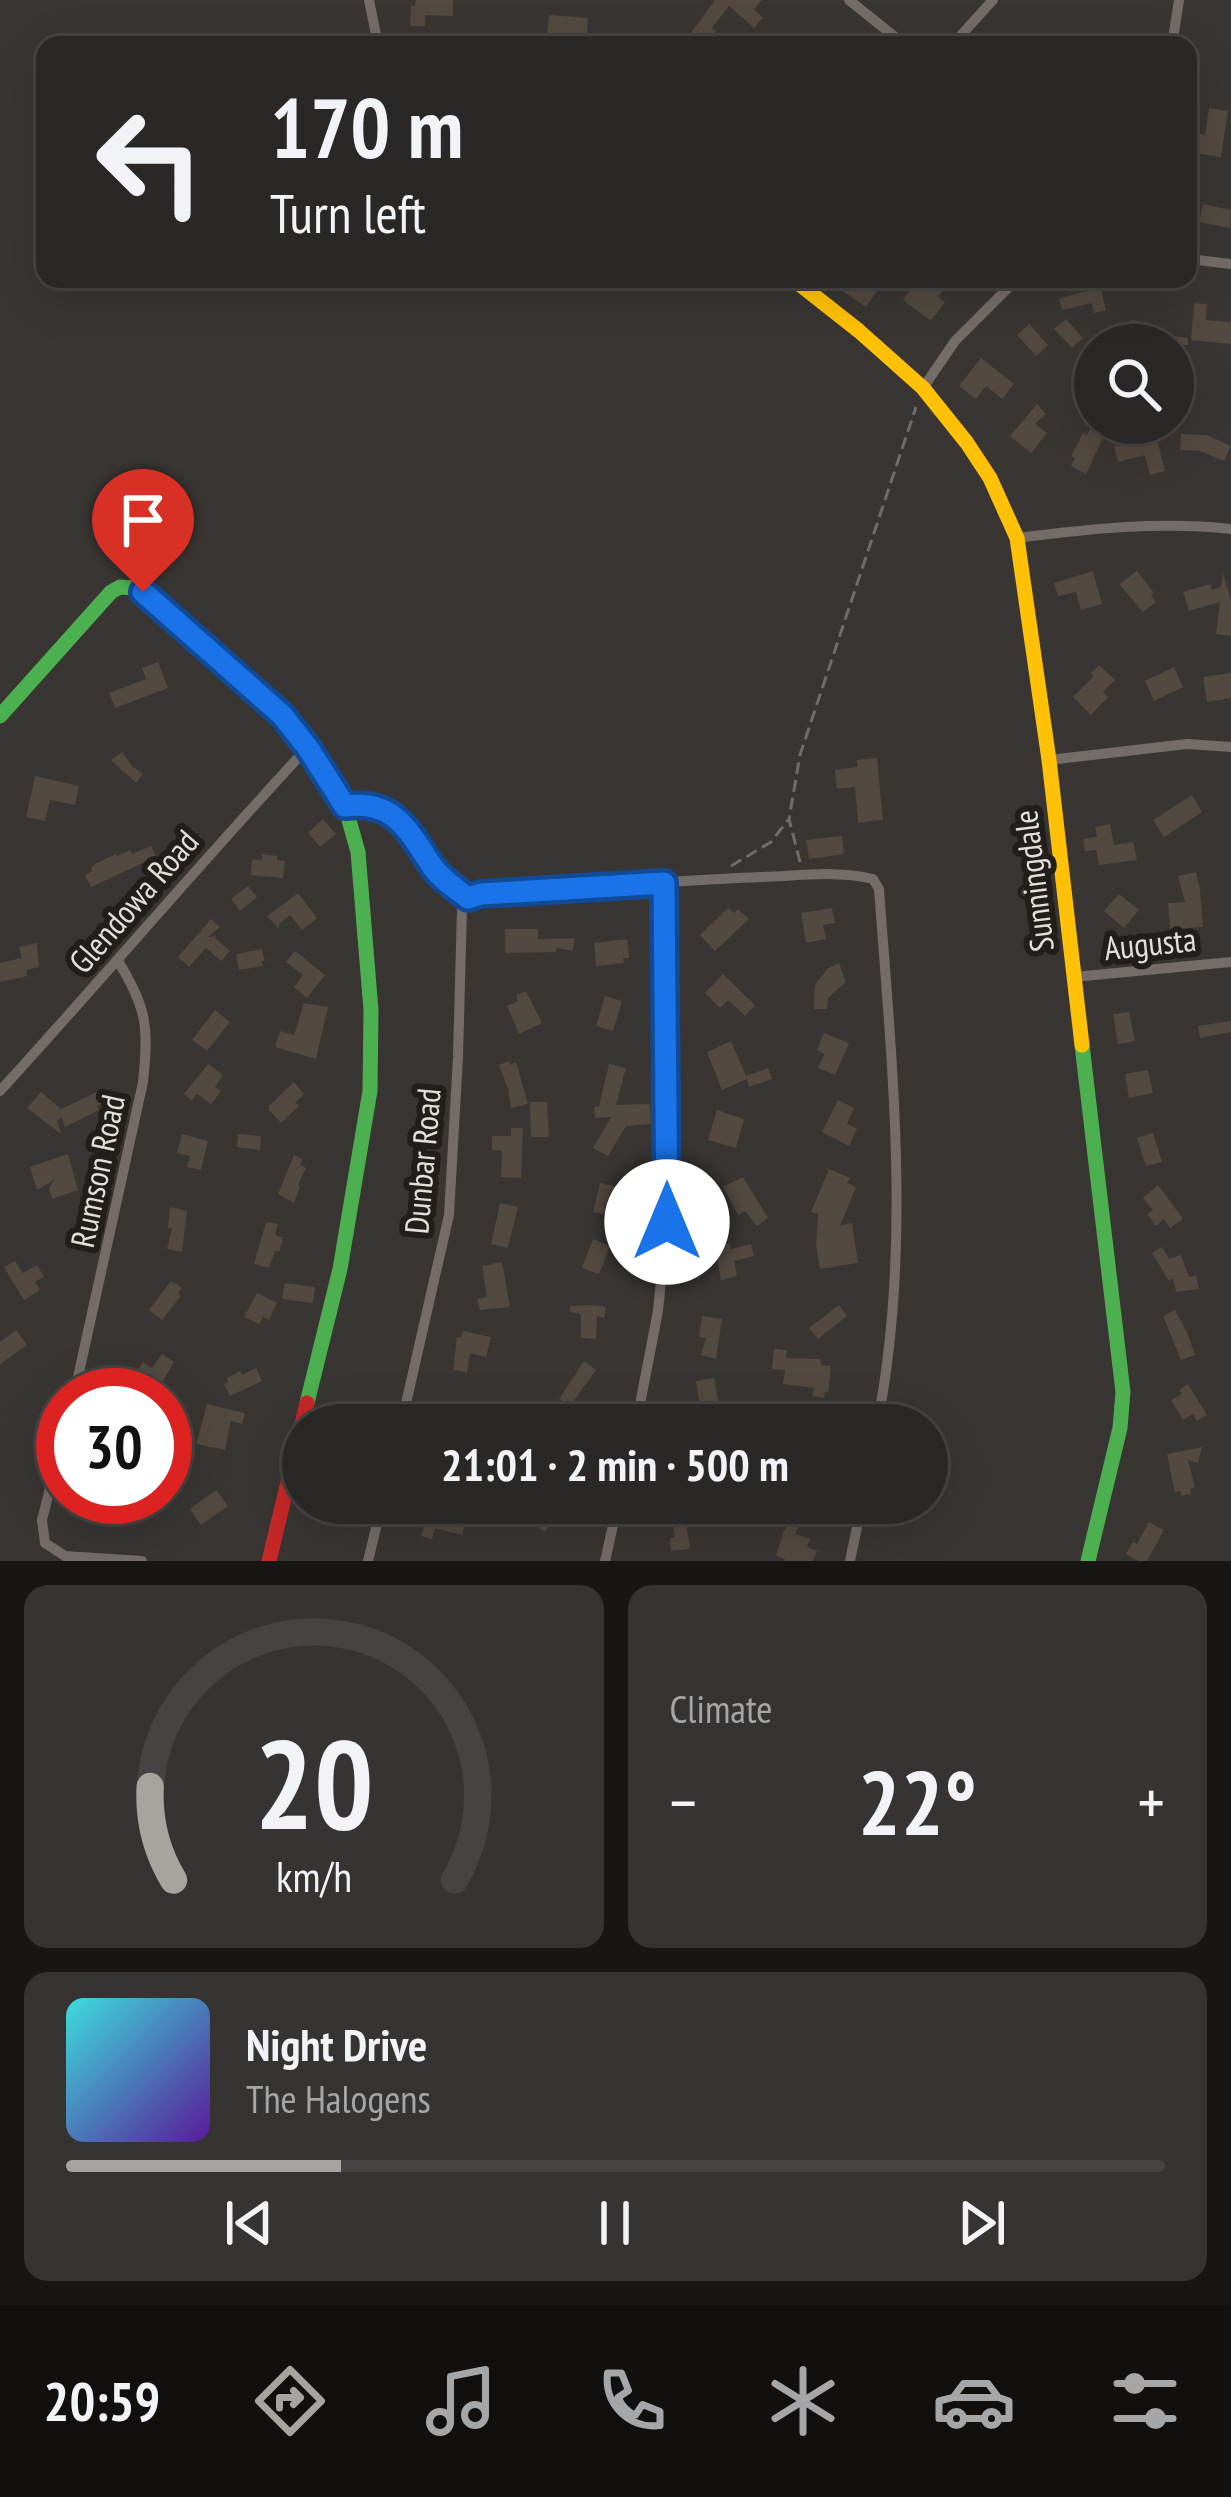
<!DOCTYPE html>
<meta charset="utf-8">
<style>
body{margin:0;font-family:"PT Sans Narrow",sans-serif;background:#363432;color:#f1f3f6;height:100vh;display:flex;flex-direction:column;font-size:45px;white-space:nowrap}
*{box-sizing:border-box;margin:0}
p{font-size:39px;color:#a5a6a7}
.icon{flex:none;width:66px;height:66px;fill:none;stroke:currentColor;stroke-width:2;stroke-linecap:round;stroke-linejoin:round}
.map{position:relative;height:1561px;overflow:hidden}
.details{display:flex;flex-direction:column;gap:24px;padding:24px;background:#171615;flex:1}
.details>*{flex:none}
.top-card{position:absolute;left:36px;top:36px;width:1161px;height:252px;border-radius:24px;box-shadow:0 12px 48px #0002,0 0 0 3px #464443;background:#2a2826;color:#f1f3f6;overflow:hidden}
.tools{position:absolute;left:1074px;top:324px;display:grid;gap:24px}
.tools a{display:grid;place-items:center;width:120px;height:120px;border-radius:50%;background:#2a2826;box-shadow:0 12px 48px #0002,0 0 0 3px #464443;font-size:60px}
.speed{position:absolute;left:36px;top:1368px;display:flex;gap:24px;font-size:60px;font-weight:700;text-align:center}
.speed>*{display:grid;place-content:center;width:156px;height:156px;border-radius:50%;background:#2a2826;box-shadow:0 12px 48px #0002,0 0 0 3px #464443;line-height:1}
.speed .limit{border:18px solid #d22;background:#fff;color:#111}
.pin{position:absolute;display:grid;place-items:center;width:102px;height:102px;color:#fff;margin:-123px -51px;border-radius:50% 50% 50% 0;rotate:-45deg;box-shadow:0 0 12px #0007}
.pin .icon{rotate:45deg}
.me{position:absolute;width:132px;margin:-66px;rotate:0deg;stroke-linejoin:round;filter:drop-shadow(0 0 9px #0008)}
.turn{display:flex;align-items:center;gap:42px;height:252px;padding:0 36px;font-size:54px}
.turn .icon{width:156px;height:156px;stroke-width:2.5}
.turn b{display:block;font-size:84px;line-height:102px}
.big{font-size:90px;font-weight:700;line-height:1.1}
.details .widget{flex:1;display:flex;flex-direction:column;justify-content:center;gap:18px;min-width:0;padding:0 42px;border-radius:24px;background:#363432}
.details .dial{align-items:center;gap:0}
.dial svg{height:312px;overflow:visible;fill:none;stroke:#464443;stroke-width:7;stroke-linecap:round;text-anchor:middle}
.dial text{fill:#f1f3f6;stroke:none}
.song{display:flex;align-items:center;gap:36px}
.cover{width:144px;height:144px;border-radius:18px;background:linear-gradient(135deg,hsl(180 70% 55%),hsl(270 70% 35%))}
.played{height:12px;border-radius:6px;background:linear-gradient(90deg,#a7a49f 25%,#464443 25%)}
.keys{display:flex;justify-content:space-around;direction:ltr}
.heat{display:flex;justify-content:space-between;align-items:center;font-size:66px;direction:ltr}
.details .tiles{flex:1;display:grid;gap:24px;grid-template-columns:1fr 1fr}
.widget:last-child{grid-column:span 2}
.trip{position:absolute;left:282px;top:1404px;width:666px;height:120px;border-radius:60px;background:#2a2826;box-shadow:0 12px 48px #0002,0 0 0 3px #464443;font-weight:700;line-height:120px;text-align:center}
.tab-bar{display:flex;height:192px;justify-content:space-around;align-items:center;background:#11100f;color:#a5a6a7}
.tab-bar .icon{width:84px;height:84px}
.tab-bar .selected{color:#a7a49f}
.tab-bar b{font-size:54px;color:#f1f3f6}
.map>svg:first-child{display:block}
</style>
<div class="map">
<svg width="1231" height="1561" viewBox="0 0 1231 1561">
<rect width="100%" height="100%" fill="#383532"/>
<path fill="#524940" d="M 416,0 L 453,0 L 453,16 L 425,15 L 425,26 L 410,26 L 411,6 L 415,6 Z
M 715,0 L 762,0 L 754,9 L 763,18 L 754,28 L 729,6 L 712,28 L 716,31 L 705,45 L 682,45 Z
M 549,15 L 588,18 L 587,38 L 547,35 Z
M 1209,108 L 1228,111 L 1221,157 L 1194,153 L 1196,133 L 1205,135 Z
M 1203,204 L 1231,210 L 1230,228 L 1199,222 Z
M 825,279 L 886,279 L 866,307 Z
M 933,279 L 951,279 L 938,297 L 945,302 L 931,321 L 903,300 L 917,281 L 926,288 Z
M 1099,281 L 1106,310 L 1094,313 L 1092,303 L 1062,310 L 1059,298 L 1089,291 L 1087,284 Z
M 1194,303 L 1207,304 L 1206,320 L 1231,322 L 1231,344 L 1191,340 Z
M 1066,319 L 1083,338 L 1072,348 L 1054,329 Z
M 1131,320 L 1143,322 L 1141,332 L 1188,338 L 1188,345 L 1104,345 L 1107,327 L 1129,331 Z
M 1029,324 L 1048,345 L 1036,356 L 1017,335 Z
M 981,358 L 1014,384 L 1002,399 L 986,386 L 976,399 L 959,386 Z
M 1037,404 L 1046,414 L 1035,424 L 1047,433 L 1031,453 L 1010,436 Z
M 1093,423 L 1110,423 L 1086,474 L 1071,466 L 1075,458 L 1071,456 L 1083,433 L 1087,435 Z
M 1181,434 L 1207,435 L 1231,446 L 1224,461 L 1200,451 L 1180,450 Z
M 1157,439 L 1165,471 L 1150,475 L 1145,455 L 1118,462 L 1114,446 Z
M 1093,571 L 1102,604 L 1081,610 L 1076,592 L 1058,596 L 1054,583 Z
M 1137,571 L 1154,593 L 1151,595 L 1156,602 L 1143,612 L 1119,584 Z
M 1223,573 L 1231,600 L 1231,636 L 1216,634 L 1220,602 L 1189,611 L 1183,592 L 1210,584 L 1212,590 L 1221,587 Z
M 158,662 L 168,688 L 115,708 L 109,693 L 146,679 L 142,668 Z
M 1099,665 L 1115,680 L 1103,692 L 1108,697 L 1091,715 L 1073,697 L 1094,676 L 1091,673 Z
M 1174,667 L 1183,687 L 1154,701 L 1145,681 Z
M 1231,673 L 1231,698 L 1207,702 L 1203,677 Z
M 122,752 L 132,766 L 143,774 L 136,783 L 111,760 Z
M 877,758 L 883,820 L 858,823 L 855,787 L 837,789 L 835,770 L 858,767 L 857,760 Z
M 35,776 L 79,786 L 75,805 L 50,800 L 45,821 L 26,817 Z
M 1192,795 L 1202,812 L 1164,837 L 1153,820 Z
M 323,819 L 336,834 L 320,847 L 308,833 Z
M 1110,824 L 1114,845 L 1133,842 L 1137,860 L 1099,865 L 1096,850 L 1085,851 L 1083,839 L 1097,837 L 1095,827 Z
M 842,836 L 844,854 L 809,859 L 806,840 Z
M 151,846 L 156,857 L 91,887 L 85,875 L 92,871 L 91,868 L 95,864 L 116,854 L 117,856 L 130,850 L 132,854 Z
M 262,854 L 277,856 L 277,860 L 285,861 L 283,878 L 251,875 L 252,859 L 262,860 Z
M 1196,872 L 1200,889 L 1203,927 L 1170,929 L 1168,903 L 1185,902 L 1178,876 Z
M 248,886 L 257,897 L 240,911 L 231,899 Z
M 298,893 L 317,918 L 302,930 L 290,915 L 279,924 L 279,929 L 267,916 Z
M 1119,894 L 1139,910 L 1124,928 L 1104,911 Z
M 728,908 L 734,913 L 738,909 L 749,919 L 715,951 L 700,935 Z
M 832,908 L 835,923 L 823,925 L 826,939 L 806,943 L 801,913 Z
M 211,919 L 220,927 L 208,937 L 216,936 L 215,938 L 230,951 L 221,961 L 206,948 L 189,967 L 178,957 Z
M 505,929 L 538,929 L 538,939 L 575,938 L 573,951 L 556,948 L 556,952 L 505,953 Z
M 627,939 L 629,958 L 623,958 L 624,963 L 596,966 L 594,943 Z
M 37,943 L 39,967 L 26,970 L 27,976 L 0,982 L 0,963 L 22,958 L 19,947 Z
M 262,949 L 265,961 L 261,961 L 263,966 L 239,970 L 236,954 Z
M 295,951 L 325,975 L 307,998 L 294,987 L 303,975 L 286,962 Z
M 839,963 L 846,982 L 828,998 L 827,1009 L 814,1009 L 815,985 L 828,968 Z
M 723,974 L 755,1005 L 745,1016 L 728,1000 L 720,1008 L 705,993 Z
M 526,991 L 542,1023 L 519,1034 L 507,1006 L 518,1001 L 516,995 Z
M 605,996 L 622,1001 L 613,1031 L 596,1026 Z
M 304,1003 L 328,1007 L 316,1059 L 275,1047 L 280,1031 L 294,1035 Z
M 215,1010 L 230,1022 L 207,1051 L 192,1040 Z
M 1129,1012 L 1135,1041 L 1118,1044 L 1113,1014 Z
M 1231,1021 L 1231,1032 L 1200,1038 L 1198,1026 Z
M 824,1033 L 849,1043 L 835,1075 L 818,1068 L 824,1054 L 817,1050 Z
M 731,1041 L 746,1076 L 768,1068 L 772,1079 L 749,1087 L 747,1079 L 722,1090 L 707,1052 Z
M 509,1061 L 510,1065 L 516,1062 L 528,1104 L 511,1108 L 508,1089 L 499,1065 Z
M 208,1064 L 223,1075 L 215,1087 L 221,1091 L 211,1104 L 197,1094 L 192,1100 L 184,1094 Z
M 609,1064 L 626,1068 L 616,1105 L 650,1104 L 651,1124 L 626,1126 L 608,1156 L 593,1148 L 611,1117 L 595,1118 L 594,1107 L 599,1106 Z
M 1148,1070 L 1153,1093 L 1129,1098 L 1125,1074 Z
M 294,1082 L 304,1094 L 295,1103 L 299,1106 L 281,1123 L 269,1110 L 269,1106 Z
M 99,1091 L 105,1102 L 97,1106 L 99,1110 L 65,1127 L 61,1117 L 57,1121 L 61,1134 L 27,1108 L 41,1092 L 61,1109 Z
M 838,1100 L 854,1108 L 847,1124 L 857,1129 L 849,1146 L 822,1132 Z
M 530,1102 L 547,1102 L 549,1137 L 531,1137 Z
M 717,1110 L 744,1119 L 736,1148 L 708,1140 Z
M 511,1128 L 523,1128 L 521,1178 L 501,1177 L 502,1151 L 492,1150 L 492,1136 L 511,1136 Z
M 1153,1133 L 1162,1162 L 1146,1166 L 1137,1138 Z
M 182,1134 L 208,1141 L 201,1170 L 187,1167 L 190,1156 L 177,1153 Z
M 238,1134 L 261,1136 L 260,1150 L 237,1147 Z
M 68,1154 L 78,1190 L 52,1199 L 49,1188 L 54,1180 L 37,1190 L 30,1167 Z
M 294,1155 L 303,1159 L 300,1165 L 306,1168 L 298,1185 L 300,1186 L 294,1203 L 278,1194 Z
M 829,1169 L 850,1178 L 847,1183 L 856,1187 L 840,1226 L 852,1223 L 858,1263 L 820,1269 L 816,1244 L 818,1214 L 811,1212 Z
M 743,1177 L 768,1218 L 757,1226 L 745,1211 L 738,1215 L 723,1187 Z
M 600,1183 L 618,1187 L 612,1216 L 593,1212 Z
M 1158,1185 L 1183,1219 L 1170,1228 L 1164,1219 L 1156,1226 L 1147,1214 L 1153,1210 L 1143,1198 Z
M 500,1203 L 518,1207 L 508,1248 L 491,1244 Z
M 170,1207 L 187,1211 L 182,1252 L 167,1249 L 172,1228 L 168,1228 Z
M 266,1222 L 278,1224 L 275,1235 L 283,1238 L 279,1252 L 275,1251 L 269,1268 L 254,1264 Z
M 593,1239 L 610,1246 L 599,1274 L 582,1268 Z
M 730,1243 L 731,1249 L 751,1244 L 754,1256 L 734,1261 L 737,1276 L 721,1280 L 714,1246 Z
M 1162,1247 L 1169,1259 L 1181,1255 L 1189,1277 L 1196,1275 L 1199,1289 L 1176,1292 L 1173,1278 L 1169,1281 L 1152,1253 Z
M 15,1261 L 23,1273 L 37,1265 L 44,1277 L 35,1282 L 40,1290 L 24,1300 L 4,1267 Z
M 502,1262 L 510,1307 L 480,1310 L 477,1299 L 487,1297 L 482,1266 Z
M 171,1281 L 182,1288 L 178,1293 L 181,1296 L 162,1320 L 149,1310 Z
M 285,1283 L 315,1287 L 313,1303 L 282,1299 Z
M 257,1293 L 277,1303 L 269,1320 L 263,1317 L 259,1324 L 244,1317 Z
M 594,1305 L 606,1307 L 604,1318 L 597,1316 L 596,1339 L 581,1338 L 581,1314 L 570,1312 L 570,1306 Z
M 839,1305 L 847,1316 L 818,1339 L 809,1328 Z
M 1175,1310 L 1187,1332 L 1195,1355 L 1181,1360 L 1163,1316 Z
M 702,1316 L 722,1319 L 716,1359 L 701,1355 L 706,1338 L 699,1337 Z
M 16,1330 L 27,1345 L 0,1364 L 0,1342 Z
M 463,1331 L 491,1337 L 486,1357 L 470,1353 L 467,1372 L 453,1370 L 457,1337 L 461,1338 Z
M 774,1349 L 787,1350 L 786,1358 L 821,1359 L 821,1365 L 831,1366 L 828,1392 L 825,1392 L 824,1398 L 812,1396 L 814,1388 L 783,1384 L 785,1370 L 772,1369 Z
M 162,1354 L 174,1362 L 159,1388 L 136,1373 L 143,1362 L 152,1368 Z
M 584,1361 L 596,1370 L 570,1406 L 559,1399 Z
M 256,1368 L 262,1381 L 230,1396 L 224,1384 L 228,1382 L 227,1378 L 240,1371 L 242,1375 Z
M 714,1378 L 720,1409 L 701,1413 L 696,1381 Z
M 1188,1384 L 1207,1415 L 1197,1421 L 1193,1414 L 1183,1420 L 1171,1400 L 1182,1394 L 1179,1390 Z
M 207,1404 L 245,1413 L 242,1424 L 231,1421 L 225,1450 L 196,1444 Z
M 521,1407 L 579,1421 L 578,1425 L 538,1425 L 517,1420 Z
M 715,1413 L 758,1418 L 758,1425 L 714,1424 Z
M 1202,1447 L 1198,1463 L 1188,1460 L 1195,1487 L 1190,1489 L 1191,1494 L 1181,1496 L 1180,1491 L 1175,1493 L 1167,1454 Z
M 216,1490 L 228,1506 L 201,1525 L 190,1509 Z
M 94,1497 L 133,1497 L 101,1513 Z
M 799,1503 L 811,1503 L 795,1534 L 810,1539 L 807,1547 L 817,1551 L 813,1561 L 784,1561 L 785,1559 L 776,1556 L 784,1531 Z
M 542,1505 L 556,1515 L 545,1532 L 531,1522 Z
M 431,1506 L 467,1515 L 462,1535 L 435,1528 L 432,1539 L 421,1536 Z
M 685,1513 L 690,1549 L 671,1551 L 670,1538 L 675,1537 L 672,1515 Z
M 1149,1522 L 1164,1530 L 1147,1561 L 1138,1561 L 1126,1554 L 1133,1542 L 1137,1544 Z"/>
<g fill="none" stroke-linecap="round" stroke-linejoin="round">
<path stroke="#716c68" stroke-width="3" stroke-dasharray="12 6" stroke-linecap="butt" d="M 800,862 L 789,819 L 800,755 L 916,407
M 731,866 L 771,842 L 788,820"/>
<path stroke="#736c68" stroke-width="10" d="M 369,0 L 378,45
M 849,0 L 905,45
M 952,45 L 993,0
M 1172,45 L 1179,0
M 1188,259 L 1231,264
M 923,388 L 955,341 L 1017,279
M 1017,538 C 1088,529 1159,521 1231,529
M 1049,760 L 1187,744 L 1231,747
M 345,806 C 395,800 408,830 432,866 C 441,879 456,889 468,899
M 468,899 L 481,894 C 574,888 668,881 761,877 C 797,876 839,870 873,879 L 879,889 C 892,1066 912,1249 877,1425
M 1074,977 L 1231,962
M 0,1091 C 104,977 203,860 308,747
M 74,1395 L 143,1082 C 149,1027 147,1008 118,961
M 401,1425 L 449,1215 L 458,1057 L 462,909 L 468,899
M 636,1425 L 658,1311 L 667,1222 L 664,883
M 63,1437 L 42,1520 L 45,1543 L 65,1556 L 142,1561
M 368,1561 L 382,1503
M 605,1561 L 618,1503
M 850,1561 L 862,1503"/>
<path stroke="#4caf50" stroke-width="15" d="M 0,716 L 111,592 L 120,587 L 135,588 L 282,715 L 308,747 L 345,806 L 358,852 L 371,1010 L 370,1091 L 340,1269 L 307,1403
M 1082,1045 L 1123,1392 L 1120,1428 L 1088,1561"/>
<path stroke="#ffc107" stroke-width="15" d="M 793,279 L 859,331 L 923,388 L 967,443 L 990,478 L 1017,538 L 1049,760 L 1082,1045"/>
<path stroke="#c62828" stroke-width="15" d="M 269,1561 L 307,1403"/>
</g>
<g fill="none" stroke-linecap="round" stroke-linejoin="round">
<g stroke="#114b97" stroke-width="30">
<path id="route" d="M 143,592 L 282,715 L 308,748 L 345,806 C 395,800 407,829 432,866 C 441,879 456,889 468,898 L 481,894 L 664,883 L 667,1222"/>
</g>
<use href="#route" stroke="#1a73e8" stroke-width="21"/>
</g>
<g text-anchor="middle" dominant-baseline="central" stroke-width="12" stroke-linejoin="round" paint-order="stroke">
<g font-size="33" fill="#e3dfda" stroke="#211e1b">
<text transform="translate(1033 881) rotate(-97)">Sunningdale</text>
<text transform="translate(133 901) rotate(-49)">Glendowa Road</text>
<text transform="translate(1150 943) rotate(-6)">Augusta</text>
<text transform="translate(422 1161) rotate(-85)">Dunbar Road</text>
<text transform="translate(97 1171) rotate(-78)">Rumson Road</text>
</g>
</g>
</svg>
<div class="tools">
<a><svg class="icon" aria-label="search" viewBox="0 0 24 24"><circle cx="10" cy="10" r="6"/><path d="M15 15l6 6"/></svg></a>
</div>
<div class="speed"><div class="limit">30</div></div>
<div class="pin" style="left:143px;top:592px;background:#d93025"><svg class="icon" aria-label="arrive" viewBox="0 0 24 24"><path d="M6 21V4h12l-3 4 3 4H6"/></svg></div>
<svg class="me" style="left:667px;top:1222px" viewBox="-20 -20 40 40"><circle r="19" fill="#fff"/><path d="M0-13L10 11 0 6-10 11z" fill="#1a73e8"/></svg>
<div class="trip">21:01 · 2 min · 500 m</div>
<div class="top-card">
<div class="turn"><svg class="icon" aria-label="left" viewBox="0 0 24 24"><path d="M17 20v-9H6M10 6l-5 5 5 5"/></svg><div><b>170 m</b>Turn left</div></div>
</div>
</div>
<section class="details">
<div class="tiles">
<div class="widget dial"><svg viewBox="0 0 100 80">
<path d="M14 69A42 42 0 1 1 86 69"/>
<path d="M14 69A42 42 0 0 1 8 45" stroke="#a7a49f"/>
<text x="50" y="56" font-size="32" font-weight="700">20</text>
<text x="50" y="72" font-size="11">km/h</text>
</svg></div>
<div class="widget"><p>Climate</p>
<div class="heat"><a>−</a><b class="big">22°</b><a>+</a></div>
</div>
<div class="widget">
<div class="song"><i class="cover"></i><div><b>Night Drive</b><p>The Halogens</p></div></div>
<div class="played"></div>
<div class="keys"><svg class="icon" aria-label="previous" viewBox="0 0 24 24"><path d="M18 5L8 12l10 7zM5 5v14"/></svg><svg class="icon" aria-label="pause" viewBox="0 0 24 24"><path d="M8 5v14M16 5v14"/></svg><svg class="icon" aria-label="next" viewBox="0 0 24 24"><path d="M6 5l10 7-10 7zM19 5v14"/></svg></div>
</div>
</div>
</section>
<nav class="tab-bar">
<b>20:59</b>
<svg class="icon selected" aria-label="directions" viewBox="0 0 24 24"><path d="M12 3l9 9-9 9-9-9zM9 14v-3h6M13 9l2 2-2 2"/></svg>
<svg class="icon" aria-label="music" viewBox="0 0 24 24"><path d="M9 18V5l10-2v13"/><circle cx="6" cy="18" r="3"/><circle cx="16" cy="16" r="3"/></svg>
<svg class="icon" aria-label="phone" viewBox="0 0 24 24"><path d="M5 4h4l2 5-3 2q2 4 5 5l2-3 5 2v4C11 20 4 13 5 4z"/></svg>
<svg class="icon" aria-label="climate" viewBox="0 0 24 24"><path d="M12 3v18M4 7l16 10M4 17L20 7"/></svg>
<svg class="icon" aria-label="car" viewBox="0 0 24 24"><path d="M5 17H2v-5l4-1 3-4h7l3 4 3 1v5h-3M9 17h6M6 11h13"/><circle cx="7" cy="17" r="2"/><circle cx="17" cy="17" r="2"/></svg>
<svg class="icon" aria-label="filters" viewBox="0 0 24 24"><path d="M4 7h16M4 17h16"/><circle cx="9" cy="7" r="2"/><circle cx="15" cy="17" r="2"/></svg>
</nav>
